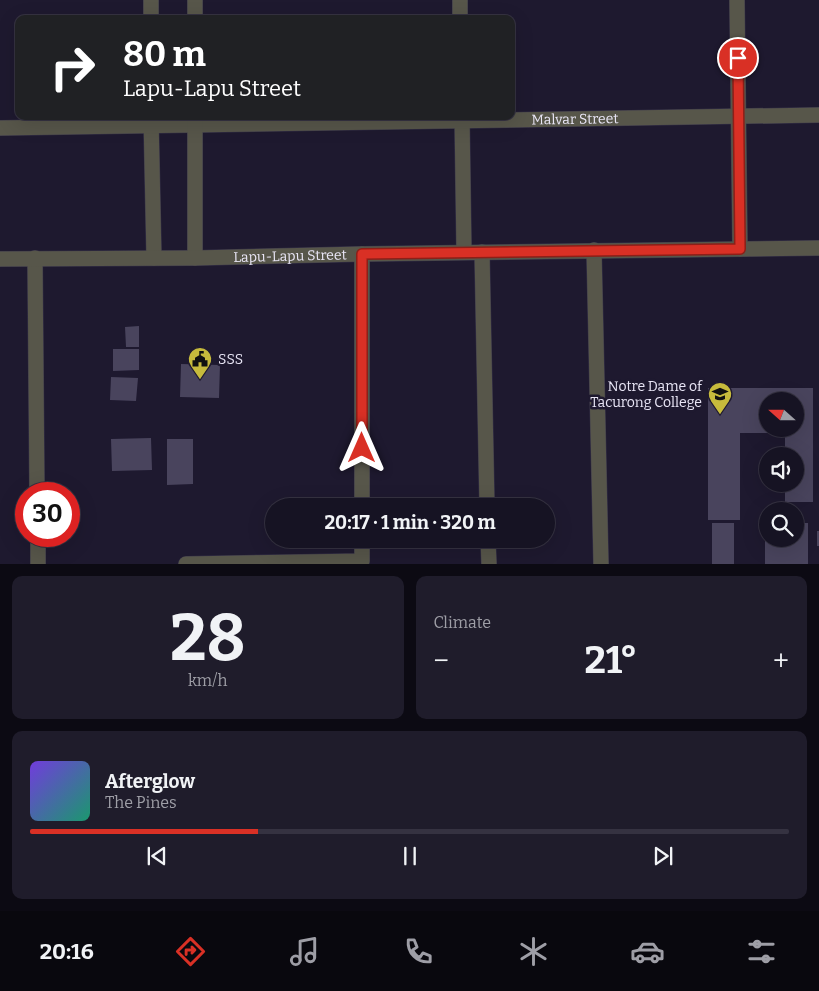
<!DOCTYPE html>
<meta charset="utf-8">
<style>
body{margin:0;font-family:Bitter,serif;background:#1f1c2b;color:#f1f3f6;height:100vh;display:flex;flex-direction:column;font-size:19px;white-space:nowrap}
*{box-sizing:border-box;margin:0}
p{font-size:16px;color:#9e9ea6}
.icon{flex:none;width:28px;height:28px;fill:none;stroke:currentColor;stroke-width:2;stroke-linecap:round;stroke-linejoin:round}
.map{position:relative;height:564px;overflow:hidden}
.panel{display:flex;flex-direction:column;gap:12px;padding:12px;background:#0c0a13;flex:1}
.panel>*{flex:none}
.banner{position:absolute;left:15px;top:15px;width:500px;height:105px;border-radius:10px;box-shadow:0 5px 20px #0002,0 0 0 1px #353241;background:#202124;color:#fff;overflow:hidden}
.needle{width:32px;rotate:291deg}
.tools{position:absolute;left:759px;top:392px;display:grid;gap:10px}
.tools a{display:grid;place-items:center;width:45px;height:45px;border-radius:50%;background:#161323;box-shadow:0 5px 20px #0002,0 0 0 1px #353241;font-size:25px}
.speed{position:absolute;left:15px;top:482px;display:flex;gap:10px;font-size:25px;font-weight:700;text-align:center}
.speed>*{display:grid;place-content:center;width:65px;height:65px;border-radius:50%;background:#161323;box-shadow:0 5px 20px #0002,0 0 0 1px #353241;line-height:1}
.speed .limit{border:8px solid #d22;background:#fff;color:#111}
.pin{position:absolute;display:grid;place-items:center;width:42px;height:42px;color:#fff;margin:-21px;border:2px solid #fff;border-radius:50%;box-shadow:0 1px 5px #0007}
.me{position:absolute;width:55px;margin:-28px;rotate:0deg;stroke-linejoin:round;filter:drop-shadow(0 0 4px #0008)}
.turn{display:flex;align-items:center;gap:18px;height:105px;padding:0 25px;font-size:22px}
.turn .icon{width:65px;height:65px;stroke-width:2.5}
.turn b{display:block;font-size:35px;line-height:42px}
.big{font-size:38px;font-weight:700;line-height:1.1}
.panel .tile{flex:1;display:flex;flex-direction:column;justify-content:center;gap:8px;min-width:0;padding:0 18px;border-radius:10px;background:#1f1c2b}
.panel .dial{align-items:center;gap:0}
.dial b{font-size:65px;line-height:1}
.song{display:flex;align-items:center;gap:15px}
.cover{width:60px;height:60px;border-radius:8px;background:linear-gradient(135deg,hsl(260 70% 55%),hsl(160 70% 35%))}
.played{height:5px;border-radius:2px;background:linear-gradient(90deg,#d93025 30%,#353241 30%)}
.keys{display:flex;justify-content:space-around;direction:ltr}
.heat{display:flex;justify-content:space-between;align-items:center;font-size:28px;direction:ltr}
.panel .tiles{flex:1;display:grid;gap:12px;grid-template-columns:1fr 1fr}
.tile:last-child{grid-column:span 2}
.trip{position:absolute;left:265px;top:498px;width:290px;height:50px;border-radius:25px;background:#161323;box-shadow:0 5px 20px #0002,0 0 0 1px #353241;font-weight:700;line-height:50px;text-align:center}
.tab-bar{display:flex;height:80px;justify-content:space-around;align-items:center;background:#09080e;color:#9e9ea6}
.tab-bar .icon{width:35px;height:35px}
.tab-bar .active{color:#d93025}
.tab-bar b{font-size:22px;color:#f1f3f6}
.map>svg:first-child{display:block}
</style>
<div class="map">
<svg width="819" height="564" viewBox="0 0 819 564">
<rect width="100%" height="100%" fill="#1e192f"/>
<path fill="#49445d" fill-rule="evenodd" d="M 139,326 L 139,347 L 126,347 L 125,327 Z
M 113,349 L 139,349 L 139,370 L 113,371 Z
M 181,364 L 220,365 L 219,398 L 180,397 Z
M 111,377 L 138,378 L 136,401 L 110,400 Z
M 708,388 L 813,388 L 813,502 L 785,502 L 785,484 L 795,484 L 795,456 L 785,456 L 785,433 L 740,433 L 740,520 L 708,520 ZM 768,401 L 795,401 L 795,429 L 768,429 Z
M 151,438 L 152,470 L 112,471 L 111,439 Z
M 167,439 L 193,439 L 193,484 L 167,485 Z
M 712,523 L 734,523 L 734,564 L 712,564 Z
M 795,523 L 808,523 L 808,564 L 765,564 L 765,541 L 795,539 Z
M 817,531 L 819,531 L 819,546 L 817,546 Z"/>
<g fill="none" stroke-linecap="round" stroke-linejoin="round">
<g stroke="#3a364b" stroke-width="16">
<g id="street">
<path d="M 151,0 L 151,19"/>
<path d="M 460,0 L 460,19"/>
<path d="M 737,0 L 740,249"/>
<path d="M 195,19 L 195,0"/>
<path d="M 462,116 L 464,252"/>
<path d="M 151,117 L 154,258"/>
<path id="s1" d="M 0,128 L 819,115"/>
<path d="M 594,250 L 601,564"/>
<path d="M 482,252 L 487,506"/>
<path d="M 35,258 L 37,494"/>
<path d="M 195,258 L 195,117"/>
<path id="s2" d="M 0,259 L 195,258 L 362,254 L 819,248"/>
<path d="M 362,506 L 362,254"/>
<path d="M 38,536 L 38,564"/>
<path d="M 488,539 L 489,564"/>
<path d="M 186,564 L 362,561 L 362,539"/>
</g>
</g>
<use href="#street" stroke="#57564a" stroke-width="15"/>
</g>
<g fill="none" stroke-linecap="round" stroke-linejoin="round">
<g stroke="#8d1f18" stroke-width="12">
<path id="route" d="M 362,448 L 362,254 L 740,249 L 738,58"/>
</g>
<use href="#route" stroke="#d93025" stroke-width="9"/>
</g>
<defs>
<g id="civic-pin" transform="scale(1.25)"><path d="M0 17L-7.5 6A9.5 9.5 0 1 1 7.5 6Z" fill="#c7bb3c" stroke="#1e192f"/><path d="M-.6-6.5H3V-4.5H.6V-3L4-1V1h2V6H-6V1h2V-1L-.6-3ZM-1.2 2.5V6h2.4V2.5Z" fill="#111"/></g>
<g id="university-pin" transform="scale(1.25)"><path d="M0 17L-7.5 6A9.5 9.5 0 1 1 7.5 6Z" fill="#c7bb3c" stroke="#1e192f"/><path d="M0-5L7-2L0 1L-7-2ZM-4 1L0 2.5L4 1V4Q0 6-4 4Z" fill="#111"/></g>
</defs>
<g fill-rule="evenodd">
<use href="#civic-pin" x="200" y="359"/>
<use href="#university-pin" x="720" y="394"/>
</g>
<g text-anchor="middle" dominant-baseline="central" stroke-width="5" stroke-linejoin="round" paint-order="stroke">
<g font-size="14" fill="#e9e6f6" stroke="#1e192f">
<text stroke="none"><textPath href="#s1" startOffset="575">Malvar Street</textPath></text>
<text stroke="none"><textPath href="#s2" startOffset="290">Lapu-Lapu Street</textPath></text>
</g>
<g font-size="14" fill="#e9e6f6" stroke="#1e192f" text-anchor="start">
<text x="218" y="359">SSS</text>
<text x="702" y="386" text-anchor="end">Notre Dame of<tspan x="702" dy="16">Tacurong College</tspan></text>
</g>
</g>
</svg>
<div class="tools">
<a><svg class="needle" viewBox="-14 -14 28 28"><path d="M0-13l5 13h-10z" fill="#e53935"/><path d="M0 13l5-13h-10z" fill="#9e9ea6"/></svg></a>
<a><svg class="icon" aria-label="sound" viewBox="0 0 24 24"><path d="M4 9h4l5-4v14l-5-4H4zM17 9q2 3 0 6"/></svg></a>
<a><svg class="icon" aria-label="search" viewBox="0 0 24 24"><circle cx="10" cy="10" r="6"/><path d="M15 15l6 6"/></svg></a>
</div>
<div class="speed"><div class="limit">30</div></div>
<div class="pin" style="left:738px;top:58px;background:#d93025"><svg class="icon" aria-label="arrive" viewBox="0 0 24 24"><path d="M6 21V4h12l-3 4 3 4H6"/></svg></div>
<svg class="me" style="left:362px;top:448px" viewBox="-20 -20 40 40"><path d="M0-17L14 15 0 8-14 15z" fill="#d93025" stroke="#fff" stroke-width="4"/></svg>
<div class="trip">20:17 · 1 min · 320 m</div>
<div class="banner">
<div class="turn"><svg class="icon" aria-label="right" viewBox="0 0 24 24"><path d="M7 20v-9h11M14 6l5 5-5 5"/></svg><div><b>80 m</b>Lapu-Lapu Street</div></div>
</div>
</div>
<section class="panel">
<div class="tiles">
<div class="tile dial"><b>28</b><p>km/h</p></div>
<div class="tile"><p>Climate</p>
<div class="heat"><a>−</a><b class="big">21°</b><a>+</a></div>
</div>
<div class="tile">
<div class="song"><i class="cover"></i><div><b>Afterglow</b><p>The Pines</p></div></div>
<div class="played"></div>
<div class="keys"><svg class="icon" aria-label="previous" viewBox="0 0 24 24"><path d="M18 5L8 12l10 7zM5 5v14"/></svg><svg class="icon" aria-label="pause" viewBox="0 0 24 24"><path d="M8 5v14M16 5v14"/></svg><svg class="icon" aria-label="next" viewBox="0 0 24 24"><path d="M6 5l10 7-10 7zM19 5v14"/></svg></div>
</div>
</div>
</section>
<nav class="tab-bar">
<b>20:16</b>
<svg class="icon active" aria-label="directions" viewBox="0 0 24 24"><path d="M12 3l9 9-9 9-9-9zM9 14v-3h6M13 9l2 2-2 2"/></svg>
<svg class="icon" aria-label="music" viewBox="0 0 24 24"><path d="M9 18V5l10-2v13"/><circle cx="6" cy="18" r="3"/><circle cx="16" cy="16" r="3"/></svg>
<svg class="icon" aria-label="phone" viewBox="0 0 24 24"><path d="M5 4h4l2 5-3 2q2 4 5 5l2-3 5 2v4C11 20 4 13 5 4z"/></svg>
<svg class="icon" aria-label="climate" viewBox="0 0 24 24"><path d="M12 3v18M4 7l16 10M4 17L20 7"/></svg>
<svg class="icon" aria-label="car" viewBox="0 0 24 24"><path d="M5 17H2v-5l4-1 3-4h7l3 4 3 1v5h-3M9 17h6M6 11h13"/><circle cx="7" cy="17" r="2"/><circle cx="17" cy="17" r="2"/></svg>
<svg class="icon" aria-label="filters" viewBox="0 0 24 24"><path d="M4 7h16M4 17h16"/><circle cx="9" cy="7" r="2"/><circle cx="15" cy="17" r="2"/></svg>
</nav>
